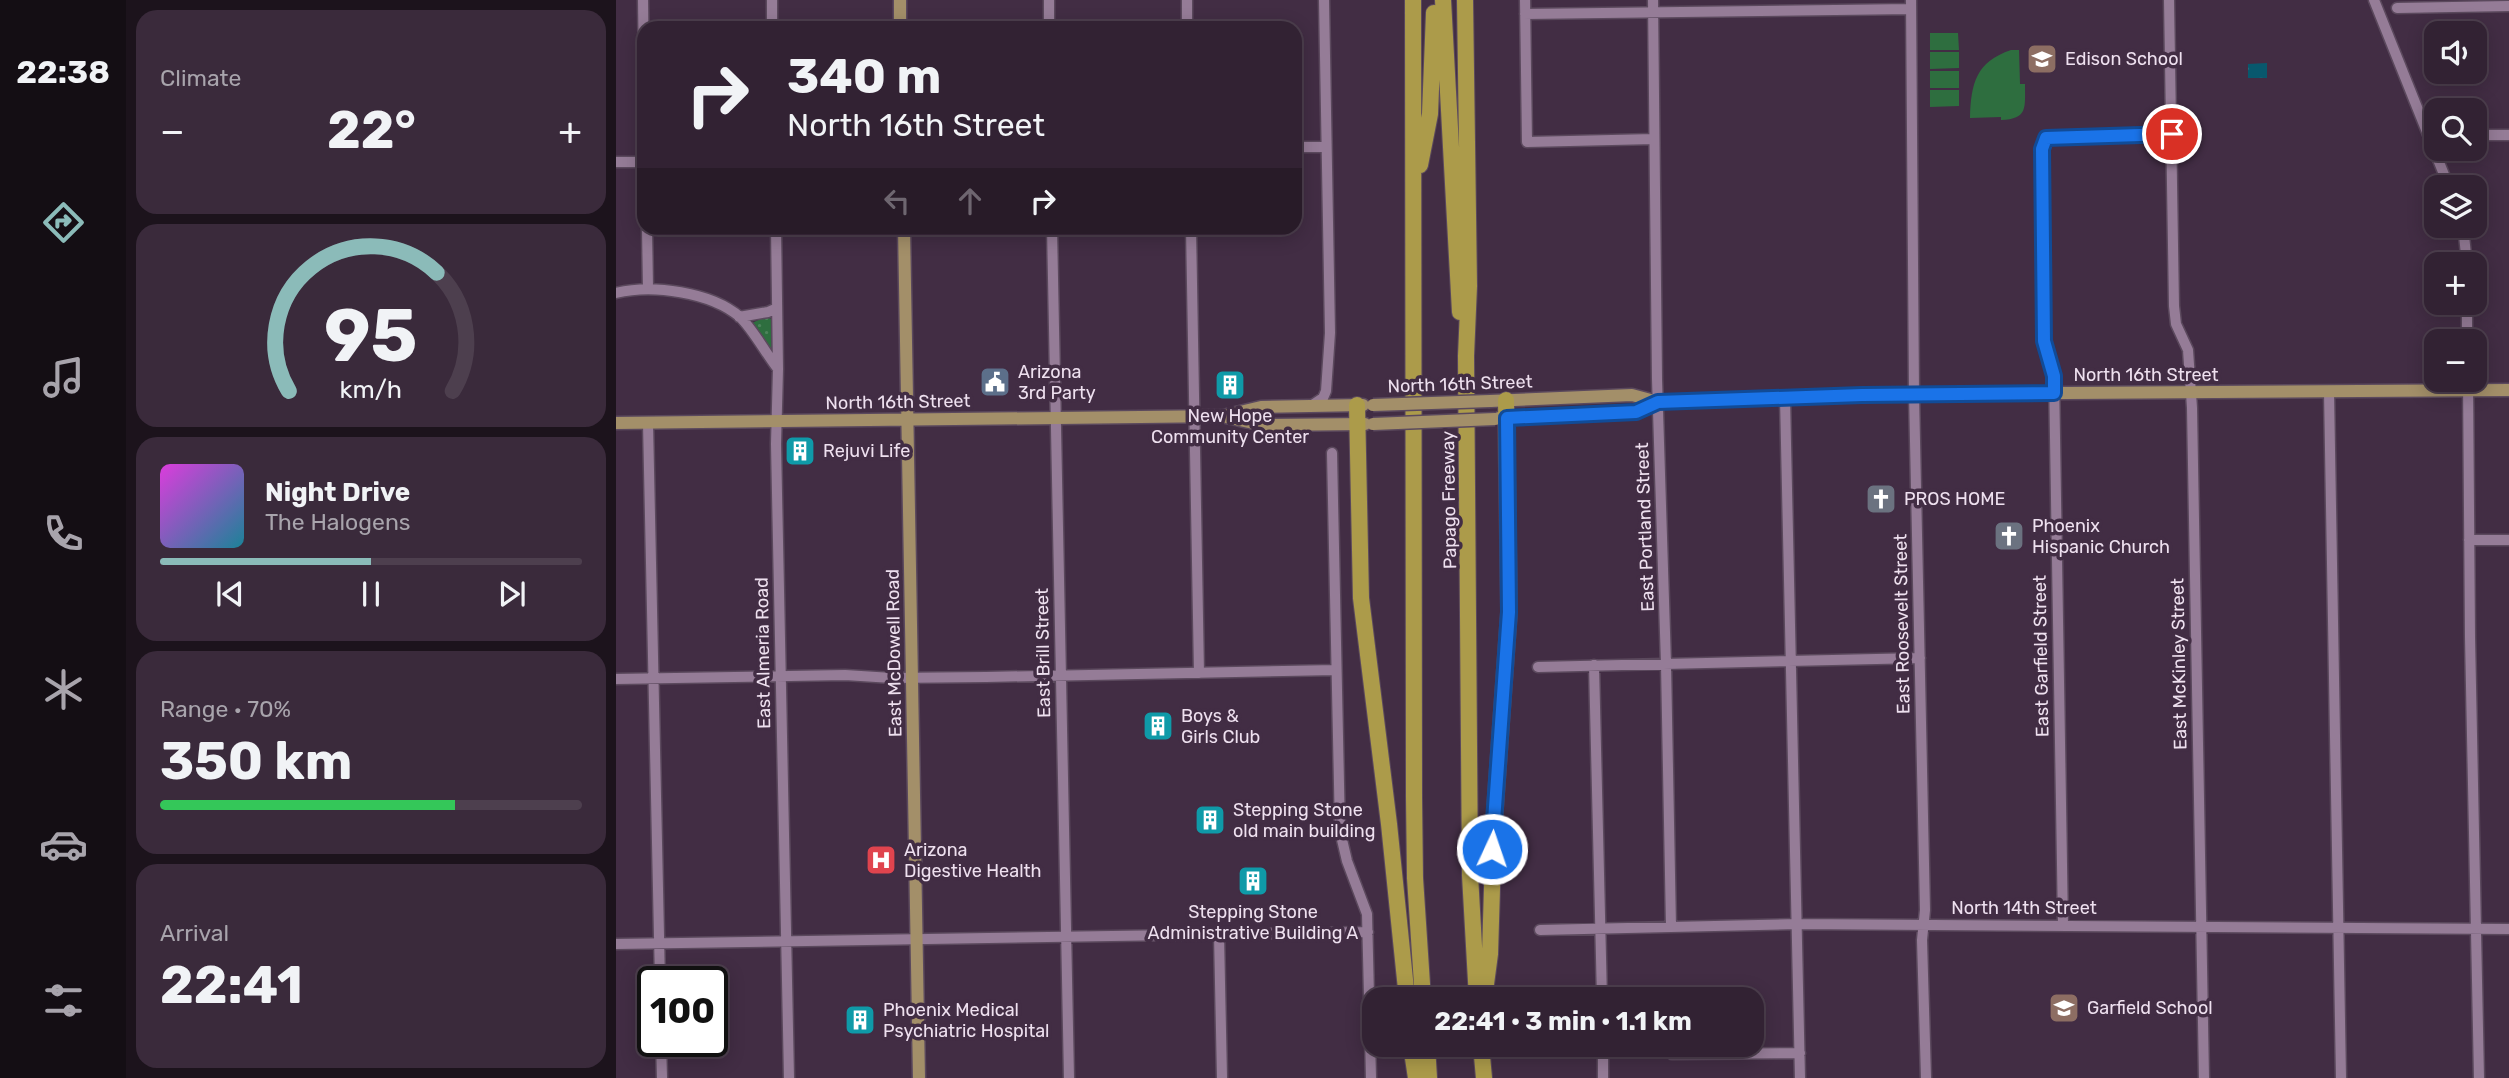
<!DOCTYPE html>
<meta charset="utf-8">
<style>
body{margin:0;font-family:Rubik,sans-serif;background:#3a2a3b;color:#f1f3f6;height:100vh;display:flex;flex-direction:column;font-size:26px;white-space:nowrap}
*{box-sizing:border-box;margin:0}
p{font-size:23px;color:#a8a4ac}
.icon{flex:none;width:38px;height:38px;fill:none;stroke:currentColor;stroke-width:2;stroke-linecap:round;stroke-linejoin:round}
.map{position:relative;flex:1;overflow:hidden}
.sheet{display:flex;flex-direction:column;gap:10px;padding:10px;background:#1c131c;width:490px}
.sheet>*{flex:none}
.guide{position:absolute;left:21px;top:21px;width:665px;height:214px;border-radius:21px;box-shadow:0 4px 18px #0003,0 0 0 2px #4d3f4e;background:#322233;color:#f1f3f6;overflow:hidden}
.buttons{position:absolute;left:1808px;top:21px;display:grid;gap:14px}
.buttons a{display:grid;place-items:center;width:63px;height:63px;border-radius:14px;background:#322233;box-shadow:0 4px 18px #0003,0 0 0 2px #4d3f4e;font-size:35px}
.speed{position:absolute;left:21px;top:966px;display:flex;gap:14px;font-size:35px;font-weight:700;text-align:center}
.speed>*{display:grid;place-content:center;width:91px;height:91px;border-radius:50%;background:#322233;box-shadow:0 4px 18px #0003,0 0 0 2px #4d3f4e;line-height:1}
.speed .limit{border:4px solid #111;border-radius:10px;background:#fff;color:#111}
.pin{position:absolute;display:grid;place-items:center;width:60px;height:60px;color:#fff;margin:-30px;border:4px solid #fff;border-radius:50%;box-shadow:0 2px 7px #0007}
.me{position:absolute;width:77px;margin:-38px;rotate:3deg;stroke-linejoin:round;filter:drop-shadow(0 0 5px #0008)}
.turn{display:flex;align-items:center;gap:24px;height:147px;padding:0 35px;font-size:32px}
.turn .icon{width:91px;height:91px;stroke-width:2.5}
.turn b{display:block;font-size:49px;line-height:60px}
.lanes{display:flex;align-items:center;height:66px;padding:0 35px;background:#0003;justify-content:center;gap:35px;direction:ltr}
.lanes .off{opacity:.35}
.big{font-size:52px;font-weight:700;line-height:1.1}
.sheet .tile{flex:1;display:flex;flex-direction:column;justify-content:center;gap:10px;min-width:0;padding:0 24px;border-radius:21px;background:#3a2a3b}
.sheet .dial{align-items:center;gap:0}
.dial svg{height:182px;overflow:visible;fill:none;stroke:#4d3f4e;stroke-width:7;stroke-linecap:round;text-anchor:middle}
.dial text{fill:#f1f3f6;stroke:none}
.song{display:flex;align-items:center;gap:21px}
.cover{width:84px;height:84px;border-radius:10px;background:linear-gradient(135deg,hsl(300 70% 55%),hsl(190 70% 35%))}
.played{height:7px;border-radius:4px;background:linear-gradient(90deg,#8bbbb9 50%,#4d3f4e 50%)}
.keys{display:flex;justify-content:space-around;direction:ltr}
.heat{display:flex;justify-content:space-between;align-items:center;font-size:38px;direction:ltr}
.charge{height:10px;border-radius:5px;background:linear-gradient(90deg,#34c759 70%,#4d3f4e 0)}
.trip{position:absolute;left:746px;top:987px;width:402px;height:70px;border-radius:21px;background:#322233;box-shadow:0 4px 18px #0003,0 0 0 2px #4d3f4e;font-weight:700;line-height:70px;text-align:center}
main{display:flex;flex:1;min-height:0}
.menu{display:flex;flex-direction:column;width:126px;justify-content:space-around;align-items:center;background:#140e14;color:#a8a4ac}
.menu .icon{width:49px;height:49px}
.menu .on{color:#8bbbb9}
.menu b{font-size:32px;color:#f1f3f6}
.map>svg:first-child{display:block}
</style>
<main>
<nav class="menu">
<b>22:38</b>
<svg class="icon on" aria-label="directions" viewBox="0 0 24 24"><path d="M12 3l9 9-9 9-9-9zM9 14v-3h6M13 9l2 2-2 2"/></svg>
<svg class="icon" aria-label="music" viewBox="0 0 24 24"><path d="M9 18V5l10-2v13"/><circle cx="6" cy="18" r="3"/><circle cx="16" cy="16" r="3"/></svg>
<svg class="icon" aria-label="phone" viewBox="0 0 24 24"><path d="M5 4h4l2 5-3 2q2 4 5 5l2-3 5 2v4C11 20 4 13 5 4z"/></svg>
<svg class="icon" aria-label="climate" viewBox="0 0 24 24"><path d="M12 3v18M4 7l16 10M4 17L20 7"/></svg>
<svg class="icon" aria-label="car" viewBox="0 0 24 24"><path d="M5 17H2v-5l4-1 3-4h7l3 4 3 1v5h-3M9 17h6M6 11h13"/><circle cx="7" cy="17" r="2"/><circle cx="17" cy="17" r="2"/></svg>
<svg class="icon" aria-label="filters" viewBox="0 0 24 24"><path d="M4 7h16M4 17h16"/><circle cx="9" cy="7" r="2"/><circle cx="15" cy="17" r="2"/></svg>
</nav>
<section class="sheet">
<div class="tile"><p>Climate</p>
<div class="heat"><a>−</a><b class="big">22°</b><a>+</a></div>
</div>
<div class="tile dial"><svg viewBox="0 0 100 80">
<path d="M14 69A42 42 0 1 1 86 69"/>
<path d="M14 69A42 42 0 0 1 79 17" stroke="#8bbbb9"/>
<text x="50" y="56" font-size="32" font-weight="700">95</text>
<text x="50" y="72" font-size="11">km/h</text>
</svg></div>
<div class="tile">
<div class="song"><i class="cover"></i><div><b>Night Drive</b><p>The Halogens</p></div></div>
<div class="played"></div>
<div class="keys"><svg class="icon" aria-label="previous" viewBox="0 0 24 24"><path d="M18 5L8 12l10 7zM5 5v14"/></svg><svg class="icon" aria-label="pause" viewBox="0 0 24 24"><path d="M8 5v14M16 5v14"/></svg><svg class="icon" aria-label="next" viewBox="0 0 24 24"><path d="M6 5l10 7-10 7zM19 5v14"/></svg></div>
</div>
<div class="tile"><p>Range · 70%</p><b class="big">350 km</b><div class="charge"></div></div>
<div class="tile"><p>Arrival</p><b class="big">22:41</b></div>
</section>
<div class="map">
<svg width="1893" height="1078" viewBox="0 0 1893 1078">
<defs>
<pattern id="grass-dots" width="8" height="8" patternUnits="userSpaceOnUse" patternTransform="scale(1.75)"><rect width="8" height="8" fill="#2e6e3f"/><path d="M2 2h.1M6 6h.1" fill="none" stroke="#4d825b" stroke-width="1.8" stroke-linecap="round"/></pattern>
<pattern id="water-ripples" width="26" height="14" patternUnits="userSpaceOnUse" patternTransform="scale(1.75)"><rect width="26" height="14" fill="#08586d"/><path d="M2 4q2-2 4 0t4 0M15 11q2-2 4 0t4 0" fill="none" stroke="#2c7082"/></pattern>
</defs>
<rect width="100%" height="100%" fill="#422d44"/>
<path fill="url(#grass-dots)" d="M 149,317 L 156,319 L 156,348 L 153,349 L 136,323 Z"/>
<path fill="#2e6e3f" d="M 1314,33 L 1342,33 L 1343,50 L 1314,50 Z
M 1395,50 L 1403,50 L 1404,84 L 1409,84 C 1409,108 1412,119 1385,120 L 1385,117 L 1354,118 C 1355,83 1360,62 1395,50 Z
M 1314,52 L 1343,52 L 1343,68 L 1314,69 Z
M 1314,71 L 1343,71 L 1343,88 L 1314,88 Z
M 1314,90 L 1343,90 L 1343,106 L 1314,107 Z"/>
<path fill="url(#water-ripples)" d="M 1651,63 L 1651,78 L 1632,78 L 1632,64 Z"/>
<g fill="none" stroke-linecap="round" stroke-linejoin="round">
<g stroke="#5b495d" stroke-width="13">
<path id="minor" d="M 27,0 L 28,76
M 156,0 L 156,28
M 433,0 L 433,28
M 571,0 L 571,28
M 909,0 L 911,142 L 1038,139
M 1037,0 L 1041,379 L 1050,664 L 1055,927
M 1295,0 L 1298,394 L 1309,910 L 1306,940 L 1310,1078
M 1553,0 L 1558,306 L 1560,324 L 1572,350 L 1576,408 L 1588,1078
M 1758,0 L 1833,187
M 1781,8 L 1893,6
M 909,14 L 1295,9
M 1858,135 L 1893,135
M 679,147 L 710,147
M 0,162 L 28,162
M 1847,226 L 1851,264
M 31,228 L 32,288
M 160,228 L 162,369 L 160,444 L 173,1078
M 436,228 L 453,1078
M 575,228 L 583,673
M 0,293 C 36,284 95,292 124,317 C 136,328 151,355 162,369
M 1851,303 L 1851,341
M 123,317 L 152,312 L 161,308
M 1852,380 L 1854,637 L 1863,1078
M 1713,392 L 1725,1078
M 1169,398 L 1184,1078
M 695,406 L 707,398 L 710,391 L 714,333 L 708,0
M 32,423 L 44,982
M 716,453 L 724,831 L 731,861 L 751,914 L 755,1078
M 1853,540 L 1893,540
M 978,665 L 986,999
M 922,667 L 1304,658
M 0,679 L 229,675 L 276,678 L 370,677 L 720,670
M 1447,925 L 1438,376 L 1428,341 L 1426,149 L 1430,138 L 1437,136 L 1556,134
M 924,930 L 1181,924 L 1893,929
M 603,935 L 606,1078
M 0,944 L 752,932
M 45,1041 L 46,1078
M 987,1045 L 987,1078
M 1056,1054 L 1184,1053"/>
</g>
<g stroke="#5b495d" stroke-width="15">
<path id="major" d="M 284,0 L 284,28
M 288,228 L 303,1078
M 874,401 L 1016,395 L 1042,402 L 1313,394 L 1893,390
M 610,417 L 646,425 L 749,424
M 883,418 L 1020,412 L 1042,402
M 0,423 L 607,416 L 645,407 L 747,405"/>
</g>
<g stroke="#5b495d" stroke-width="18">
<path id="highway" d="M 797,0 L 798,797 L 799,878 L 807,999
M 827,0 L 844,312
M 849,0 L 853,286 L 850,356 L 854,875 L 861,999
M 804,165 L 814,114 L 818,13
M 741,405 L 745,598 L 773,824 L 791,999
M 868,999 L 874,954 L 878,823 L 893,612 L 890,400
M 795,1045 L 800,1078
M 811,1045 L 813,1078
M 865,1045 L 868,1078"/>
</g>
<use href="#minor" stroke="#957c97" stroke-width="10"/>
<use href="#major" stroke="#a38f69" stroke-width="12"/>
<use href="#highway" stroke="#ac9b4a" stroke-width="16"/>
<g stroke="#5b495d" stroke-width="15" stroke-linecap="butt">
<path id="major-bridge" d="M 757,405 L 874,401
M 757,424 L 879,419"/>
</g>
<use href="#major-bridge" stroke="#a38f69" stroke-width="12"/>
</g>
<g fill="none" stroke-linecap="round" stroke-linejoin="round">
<g stroke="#114b97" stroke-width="18">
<path id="route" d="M 876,849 L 893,612 L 891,418 L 1020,412 L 1042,402 L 1246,395 L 1438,393 L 1438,376 L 1428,341 L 1426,149 L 1430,138 L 1556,134"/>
</g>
<use href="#route" stroke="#1a73e8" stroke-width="12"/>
</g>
<defs>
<g id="school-square" transform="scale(1.575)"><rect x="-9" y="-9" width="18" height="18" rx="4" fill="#8d6e63" stroke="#422d44"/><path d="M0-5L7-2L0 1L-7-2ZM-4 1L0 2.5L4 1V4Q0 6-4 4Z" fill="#fff"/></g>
<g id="civic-square" transform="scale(1.575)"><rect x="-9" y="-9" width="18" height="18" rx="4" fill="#5c6f8a" stroke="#422d44"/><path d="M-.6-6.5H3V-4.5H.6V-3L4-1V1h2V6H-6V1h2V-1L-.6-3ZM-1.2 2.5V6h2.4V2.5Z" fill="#fff"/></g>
<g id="building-square" transform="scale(1.575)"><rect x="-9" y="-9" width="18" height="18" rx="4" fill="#0f9aa8" stroke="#422d44"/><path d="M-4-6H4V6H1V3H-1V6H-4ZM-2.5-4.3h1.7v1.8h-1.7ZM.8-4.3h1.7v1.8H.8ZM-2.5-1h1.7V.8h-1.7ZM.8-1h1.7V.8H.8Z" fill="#fff"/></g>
<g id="church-square" transform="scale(1.575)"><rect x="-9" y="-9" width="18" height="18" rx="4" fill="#6b7280" stroke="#422d44"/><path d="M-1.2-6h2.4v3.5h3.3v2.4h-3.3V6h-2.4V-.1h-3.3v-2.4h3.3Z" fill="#fff"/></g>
<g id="hospital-square" transform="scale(1.575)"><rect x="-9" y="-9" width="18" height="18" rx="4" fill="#e0444e" stroke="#422d44"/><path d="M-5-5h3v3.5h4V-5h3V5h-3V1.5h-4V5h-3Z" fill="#fff"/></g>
</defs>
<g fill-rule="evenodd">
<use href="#school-square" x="1426" y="59"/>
<use href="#civic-square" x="379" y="382"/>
<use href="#building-square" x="614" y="385"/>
<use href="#building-square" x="184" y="451"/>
<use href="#church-square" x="1265" y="499"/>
<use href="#church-square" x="1393" y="536"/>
<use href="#building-square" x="542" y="726"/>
<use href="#building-square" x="594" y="820"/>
<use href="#hospital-square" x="265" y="860"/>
<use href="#building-square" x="637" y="881"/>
<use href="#school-square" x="1448" y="1008"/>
<use href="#building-square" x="244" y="1020"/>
</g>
<g text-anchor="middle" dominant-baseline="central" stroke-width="7" stroke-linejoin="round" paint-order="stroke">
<g font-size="18" fill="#eee0ef" stroke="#422d44" text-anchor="start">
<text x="1449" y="59">Edison School</text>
<text x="402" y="372">Arizona<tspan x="402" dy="21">3rd Party</tspan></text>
<text x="614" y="416" text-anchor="middle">New Hope<tspan x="614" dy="21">Community Center</tspan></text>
<text x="207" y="451">Rejuvi Life</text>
<text x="1288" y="499">PROS HOME</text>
<text x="1416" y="526">Phoenix<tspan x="1416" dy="21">Hispanic Church</tspan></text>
<text x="565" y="716">Boys &amp;<tspan x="565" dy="21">Girls Club</tspan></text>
<text x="617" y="810">Stepping Stone<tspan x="617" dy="21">old main building</tspan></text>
<text x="288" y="850">Arizona<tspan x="288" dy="21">Digestive Health</tspan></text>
<text x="637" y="912" text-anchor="middle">Stepping Stone<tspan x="637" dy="21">Administrative Building A</tspan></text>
<text x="1471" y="1008">Garfield School</text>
<text x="267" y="1010">Phoenix Medical<tspan x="267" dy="21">Psychiatric Hospital</tspan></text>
</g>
<g font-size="18" fill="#eee0ef" stroke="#422d44">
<text x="1530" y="375">North 16th Street</text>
<text transform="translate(844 384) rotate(-2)">North 16th Street</text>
<text transform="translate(282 402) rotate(-1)">North 16th Street</text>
<text transform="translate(833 500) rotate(-91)">Papago Freeway</text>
<text transform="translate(1029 527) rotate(-92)">East Portland Street</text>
<text transform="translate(1286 624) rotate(-91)">East Roosevelt Street</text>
<text transform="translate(147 653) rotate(-91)">East Almeria Road</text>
<text transform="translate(278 653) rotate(-91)">East McDowell Road</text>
<text transform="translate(427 653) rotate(-91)">East Brill Street</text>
<text transform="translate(1425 656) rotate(-91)">East Garfield Street</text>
<text transform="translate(1563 664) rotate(-91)">East McKinley Street</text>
<text x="1408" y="908">North 14th Street</text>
</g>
</g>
</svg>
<div class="buttons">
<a><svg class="icon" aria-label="sound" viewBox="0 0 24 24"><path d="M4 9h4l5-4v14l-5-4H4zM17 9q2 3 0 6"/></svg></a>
<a><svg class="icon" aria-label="search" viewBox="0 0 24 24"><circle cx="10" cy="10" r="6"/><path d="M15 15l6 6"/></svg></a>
<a><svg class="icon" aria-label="layers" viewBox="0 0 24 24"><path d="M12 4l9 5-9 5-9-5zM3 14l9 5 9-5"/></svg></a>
<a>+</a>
<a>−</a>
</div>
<div class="speed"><div class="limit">100</div></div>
<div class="pin" style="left:1556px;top:134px;background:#d93025"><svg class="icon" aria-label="arrive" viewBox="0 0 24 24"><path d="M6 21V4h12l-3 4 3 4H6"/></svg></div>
<svg class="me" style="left:876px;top:849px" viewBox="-20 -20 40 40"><circle r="17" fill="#1a73e8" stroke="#fff" stroke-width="3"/><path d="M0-11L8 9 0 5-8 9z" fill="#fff"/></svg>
<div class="trip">22:41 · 3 min · 1.1 km</div>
<div class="guide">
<div class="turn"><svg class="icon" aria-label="right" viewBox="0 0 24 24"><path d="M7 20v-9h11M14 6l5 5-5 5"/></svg><div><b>340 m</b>North 16th Street</div></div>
<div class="lanes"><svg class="icon off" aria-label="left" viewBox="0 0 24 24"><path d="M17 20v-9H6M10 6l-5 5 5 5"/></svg><svg class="icon off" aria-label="ahead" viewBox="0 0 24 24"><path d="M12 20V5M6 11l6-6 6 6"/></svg><svg class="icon" aria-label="right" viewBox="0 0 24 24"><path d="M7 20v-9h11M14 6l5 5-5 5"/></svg></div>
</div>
</div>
</main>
